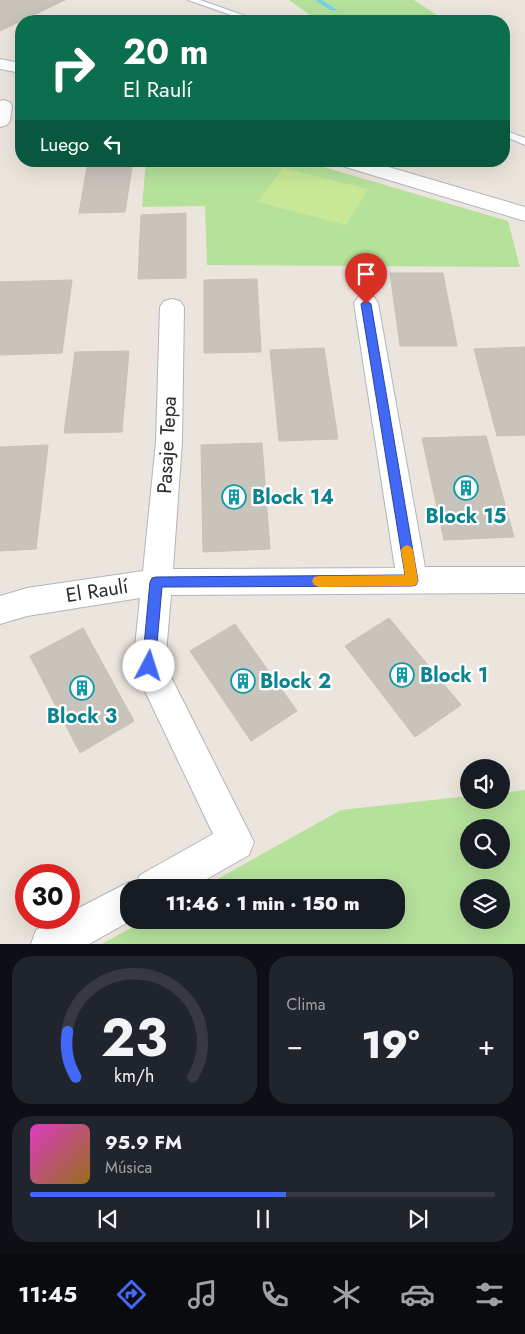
<!DOCTYPE html>
<html lang="es">
<meta charset="utf-8">
<style>
body{margin:0;font-family:Jost,sans-serif;background:#20242c;color:#f1f3f6;height:100vh;display:flex;flex-direction:column;font-size:19px;white-space:nowrap}
*{box-sizing:border-box;margin:0}
p{font-size:16px;color:#9ea1a6}
.icon{flex:none;width:28px;height:28px;fill:none;stroke:currentColor;stroke-width:2;stroke-linecap:round;stroke-linejoin:round}
.map{position:relative;height:944px;overflow:hidden}
.side{display:flex;flex-direction:column;gap:12px;padding:12px;background:#0d0f14;flex:1}
.side>*{flex:none}
.guide{position:absolute;left:15px;top:15px;width:495px;height:152px;border-radius:20px;box-shadow:0 5px 20px #0002;background:#0b6e4f;color:#fff;overflow:hidden}
.tools{position:absolute;left:460px;top:759px;display:grid;gap:10px}
.tools a{display:grid;place-items:center;width:50px;height:50px;border-radius:50%;background:#171b24;box-shadow:0 5px 20px #0002;font-size:25px}
.speed{position:absolute;left:15px;top:864px;display:flex;gap:10px;font-size:25px;font-weight:700;text-align:center}
.speed>*{display:grid;place-content:center;width:65px;height:65px;border-radius:50%;background:#171b24;box-shadow:0 5px 20px #0002;line-height:1}
.speed .limit{border:8px solid #d22;background:#fff;color:#111}
.pin{position:absolute;display:grid;place-items:center;width:42px;height:42px;color:#fff;margin:-51px -21px;border-radius:50% 50% 50% 0;rotate:-45deg;box-shadow:0 0 5px #0007}
.pin .icon{rotate:45deg}
.me{position:absolute;width:55px;margin:-28px;rotate:5deg;stroke-linejoin:round;filter:drop-shadow(0 0 4px #0008)}
.turn{display:flex;align-items:center;gap:18px;height:105px;padding:0 25px;font-size:22px}
.turn .icon{width:65px;height:65px;stroke-width:2.5}
.turn b{display:block;font-size:35px;line-height:42px}
.then{display:flex;align-items:center;height:48px;padding:0 25px;background:#0003;gap:10px;font-size:19px}
.big{font-size:38px;font-weight:800;line-height:1.1}
.side .card{flex:1;display:flex;flex-direction:column;justify-content:center;gap:8px;min-width:0;padding:0 18px;border-radius:20px;background:#20242c}
.side .dial{align-items:center;gap:0}
.dial svg{height:130px;overflow:visible;fill:none;stroke:#363941;stroke-width:7;stroke-linecap:round;text-anchor:middle}
.dial text{fill:#f1f3f6;stroke:none}
.song{display:flex;align-items:center;gap:15px}
.cover{width:60px;height:60px;border-radius:8px;background:linear-gradient(135deg,hsl(310 70% 55%),hsl(40 70% 35%))}
.played{height:5px;border-radius:2px;background:linear-gradient(90deg,#4169f5 55%,#363941 55%)}
.keys{display:flex;justify-content:space-around;direction:ltr}
.heat{display:flex;justify-content:space-between;align-items:center;font-size:28px;direction:ltr}
.side .tiles{flex:1;display:grid;gap:12px;grid-template-columns:1fr 1fr}
.card:last-child{grid-column:span 2}
.trip{position:absolute;left:120px;top:879px;width:285px;height:50px;border-radius:20px;background:#171b24;box-shadow:0 5px 20px #0002;font-weight:800;line-height:50px;text-align:center}
.tabs{display:flex;height:80px;justify-content:space-around;align-items:center;background:#090b0e;color:#9ea1a6}
.tabs .icon{width:35px;height:35px}
.tabs .selected{color:#4169f5}
.tabs b{font-size:22px;color:#f1f3f6}
.map>svg:first-child{display:block}
</style>
<div class="map">
<svg width="525" height="944" viewBox="0 0 525 944">
<rect width="100%" height="100%" fill="#ece5dd"/>
<path fill="#b5e19b" fill-rule="evenodd" d="M 289,0 L 414,0 L 446,21 L 345,21 L 310,15 Z
M 146,161 L 303,161 L 508,221 L 520,267 L 207,265 L 205,206 L 142,207 Z
M 525,790 L 525,944 L 102,944 L 145,920 L 396,920 L 396,888 L 203,887 L 341,810 L 469,796 L 469,800 L 501,800 L 501,793 ZM 469,828 L 501,828 L 501,860 L 469,860 ZM 469,888 L 501,888 L 501,920 L 469,920 Z"/>
<path fill="#c9e897" d="M 283,168 L 368,189 L 346,225 L 258,202 Z"/>
<g fill="none" stroke-linecap="round" stroke-linejoin="round">
<path fill="#73d0eb" fill-rule="evenodd" d="M 315,0 L 322,0 L 337,10 L 332,11 Z"/>
</g>
<path fill="#c8c3bb" stroke="#c7c1b7" d="M 0,0 L 65,0 L 0,31 Z
M 88,161 L 133,161 L 125,212 L 79,213 Z
M 186,213 L 186,278 L 138,279 L 141,215 Z
M 390,273 L 443,273 L 457,346 L 400,346 Z
M 257,279 L 261,352 L 204,353 L 204,280 Z
M 72,280 L 62,353 L 0,355 L 0,282 Z
M 525,347 L 525,435 L 497,436 L 474,349 Z
M 324,348 L 338,439 L 279,441 L 270,350 Z
M 129,351 L 122,432 L 64,433 L 75,352 Z
M 486,436 L 514,537 L 444,540 L 422,438 Z
M 262,443 L 270,549 L 203,552 L 201,445 Z
M 48,445 L 36,549 L 0,551 L 0,447 Z
M 389,618 L 461,705 L 415,737 L 345,646 Z
M 235,624 L 297,711 L 251,741 L 190,651 Z
M 83,628 L 134,721 L 80,753 L 30,656 Z"/>
<g fill="none" stroke-linecap="round" stroke-linejoin="round">
<g stroke="#b1b4be" stroke-width="2">
<path id="service" d="M 188,0 L 200,0 L 260,21 L 248,21 Z
M 504,130 L 525,138 L 525,145 L 504,136 Z"/>
</g>
<g stroke="#b1b4be" stroke-width="2">
<path id="minor" d="M 3,100 L 10,102 L 12,106 L 10,121 L 7,125 L 0,127 L 0,101 Z
M 366,295 L 374,297 L 378,303 L 425,567 L 525,567 L 525,593 L 171,595 L 165,665 L 254,842 L 249,855 L 191,888 L 129,888 L 129,920 L 132,920 L 89,944 L 31,944 L 36,930 L 60,918 L 69,918 L 69,913 L 129,882 L 136,885 L 140,875 L 213,834 L 133,666 L 140,598 L 27,616 L 0,624 L 0,596 L 27,588 L 143,571 L 156,442 L 160,307 L 164,301 L 172,299 L 180,301 L 184,307 L 182,442 L 173,569 L 395,568 L 354,303 L 358,297 Z"/>
</g>
<g stroke="#b1b4be" stroke-width="2">
<path id="secondary" d="M 0,59 L 21,63 L 21,73 L 0,69 Z
M 336,161 L 368,161 L 525,207 L 525,221 L 339,165 Z"/>
</g>
<use href="#service" fill="#fff" fill-rule="evenodd"/>
<use href="#minor" fill="#fff" fill-rule="evenodd"/>
<use href="#secondary" fill="#fff" fill-rule="evenodd"/>
</g>
<path fill="#4169f5" stroke="#2a449f" d="M 366,300 L 371,304 L 418,581 L 416,585 L 412,586 L 162,587 L 155,666 L 153,670 L 149,672 L 144,670 L 142,666 L 150,582 L 152,578 L 156,577 L 405,575 L 361,304 Z"/>
<path fill="#f59e0b" d="M 407,545 L 411,547 L 413,550 L 418,581 L 416,585 L 412,586 L 319,587 L 314,585 L 312,581 L 314,577 L 319,576 L 405,575 L 401,550 L 403,547 Z"/>
<defs>
<g id="building-ring" transform="scale(1.25)"><circle r="9.5" fill="#fff" stroke="#0f9aa8" stroke-width="1.5"/><path d="M-4-6H4V6H1V3H-1V6H-4ZM-2.5-4.3h1.7v1.8h-1.7ZM.8-4.3h1.7v1.8H.8ZM-2.5-1h1.7V.8h-1.7ZM.8-1h1.7V.8H.8Z" fill="#0f9aa8"/></g>
</defs>
<g fill-rule="evenodd">
<use href="#building-ring" x="466" y="488"/>
<use href="#building-ring" x="234" y="497"/>
<use href="#building-ring" x="402" y="675"/>
<use href="#building-ring" x="243" y="681"/>
<use href="#building-ring" x="82" y="688"/>
</g>
<g text-anchor="middle" dominant-baseline="central" stroke-width="4.5" stroke-linejoin="round" paint-order="stroke">
<g font-size="20" fill="#2b2b2b" stroke="#fff">
<text transform="translate(167 445) rotate(-87)">Pasaje Tepa</text>
<text transform="translate(97 591) rotate(-9)">El Raulí</text>
</g>
<g font-size="20" font-weight="bold" fill="#0d838f" stroke="#fff" text-anchor="start">
<text x="252" y="497">Block 14</text>
<text x="466" y="516" text-anchor="middle">Block 15</text>
<text x="420" y="675">Block 1</text>
<text x="260" y="681">Block 2</text>
<text x="82" y="716" text-anchor="middle">Block 3</text>
</g>
</g>
</svg>
<div class="tools">
<a><svg class="icon" aria-label="sound" viewBox="0 0 24 24"><path d="M4 9h4l5-4v14l-5-4H4zM17 9q2 3 0 6"/></svg></a>
<a><svg class="icon" aria-label="search" viewBox="0 0 24 24"><circle cx="10" cy="10" r="6"/><path d="M15 15l6 6"/></svg></a>
<a><svg class="icon" aria-label="layers" viewBox="0 0 24 24"><path d="M12 4l9 5-9 5-9-5zM3 14l9 5 9-5"/></svg></a>
</div>
<div class="speed"><div class="limit">30</div></div>
<div class="pin" style="left:366px;top:304px;background:#d93025"><svg class="icon" aria-label="arrive" viewBox="0 0 24 24"><path d="M6 21V4h12l-3 4 3 4H6"/></svg></div>
<svg class="me" style="left:149px;top:666px" viewBox="-20 -20 40 40"><circle r="19" fill="#fff"/><path d="M0-13L10 11 0 6-10 11z" fill="#4169f5"/></svg>
<div class="trip">11:46 · 1 min · 150 m</div>
<div class="guide">
<div class="turn"><svg class="icon" aria-label="right" viewBox="0 0 24 24"><path d="M7 20v-9h11M14 6l5 5-5 5"/></svg><div><b>20 m</b>El Raulí</div></div>
<div class="then">Luego<svg class="icon" aria-label="left" viewBox="0 0 24 24"><path d="M17 20v-9H6M10 6l-5 5 5 5"/></svg></div>
</div>
</div>
<section class="side">
<div class="tiles">
<div class="card dial"><svg viewBox="0 0 100 80">
<path d="M14 69A42 42 0 1 1 86 69"/>
<path d="M14 69A42 42 0 0 1 9 41" stroke="#4169f5"/>
<text x="50" y="56" font-size="32" font-weight="700">23</text>
<text x="50" y="72" font-size="11">km/h</text>
</svg></div>
<div class="card"><p>Clima</p>
<div class="heat"><a>−</a><b class="big">19°</b><a>+</a></div>
</div>
<div class="card">
<div class="song"><i class="cover"></i><div><b>95.9 FM</b><p>Música</p></div></div>
<div class="played"></div>
<div class="keys"><svg class="icon" aria-label="previous" viewBox="0 0 24 24"><path d="M18 5L8 12l10 7zM5 5v14"/></svg><svg class="icon" aria-label="pause" viewBox="0 0 24 24"><path d="M8 5v14M16 5v14"/></svg><svg class="icon" aria-label="next" viewBox="0 0 24 24"><path d="M6 5l10 7-10 7zM19 5v14"/></svg></div>
</div>
</div>
</section>
<nav class="tabs">
<b>11:45</b>
<svg class="icon selected" aria-label="directions" viewBox="0 0 24 24"><path d="M12 3l9 9-9 9-9-9zM9 14v-3h6M13 9l2 2-2 2"/></svg>
<svg class="icon" aria-label="music" viewBox="0 0 24 24"><path d="M9 18V5l10-2v13"/><circle cx="6" cy="18" r="3"/><circle cx="16" cy="16" r="3"/></svg>
<svg class="icon" aria-label="phone" viewBox="0 0 24 24"><path d="M5 4h4l2 5-3 2q2 4 5 5l2-3 5 2v4C11 20 4 13 5 4z"/></svg>
<svg class="icon" aria-label="climate" viewBox="0 0 24 24"><path d="M12 3v18M4 7l16 10M4 17L20 7"/></svg>
<svg class="icon" aria-label="car" viewBox="0 0 24 24"><path d="M5 17H2v-5l4-1 3-4h7l3 4 3 1v5h-3M9 17h6M6 11h13"/><circle cx="7" cy="17" r="2"/><circle cx="17" cy="17" r="2"/></svg>
<svg class="icon" aria-label="filters" viewBox="0 0 24 24"><path d="M4 7h16M4 17h16"/><circle cx="9" cy="7" r="2"/><circle cx="15" cy="17" r="2"/></svg>
</nav>
